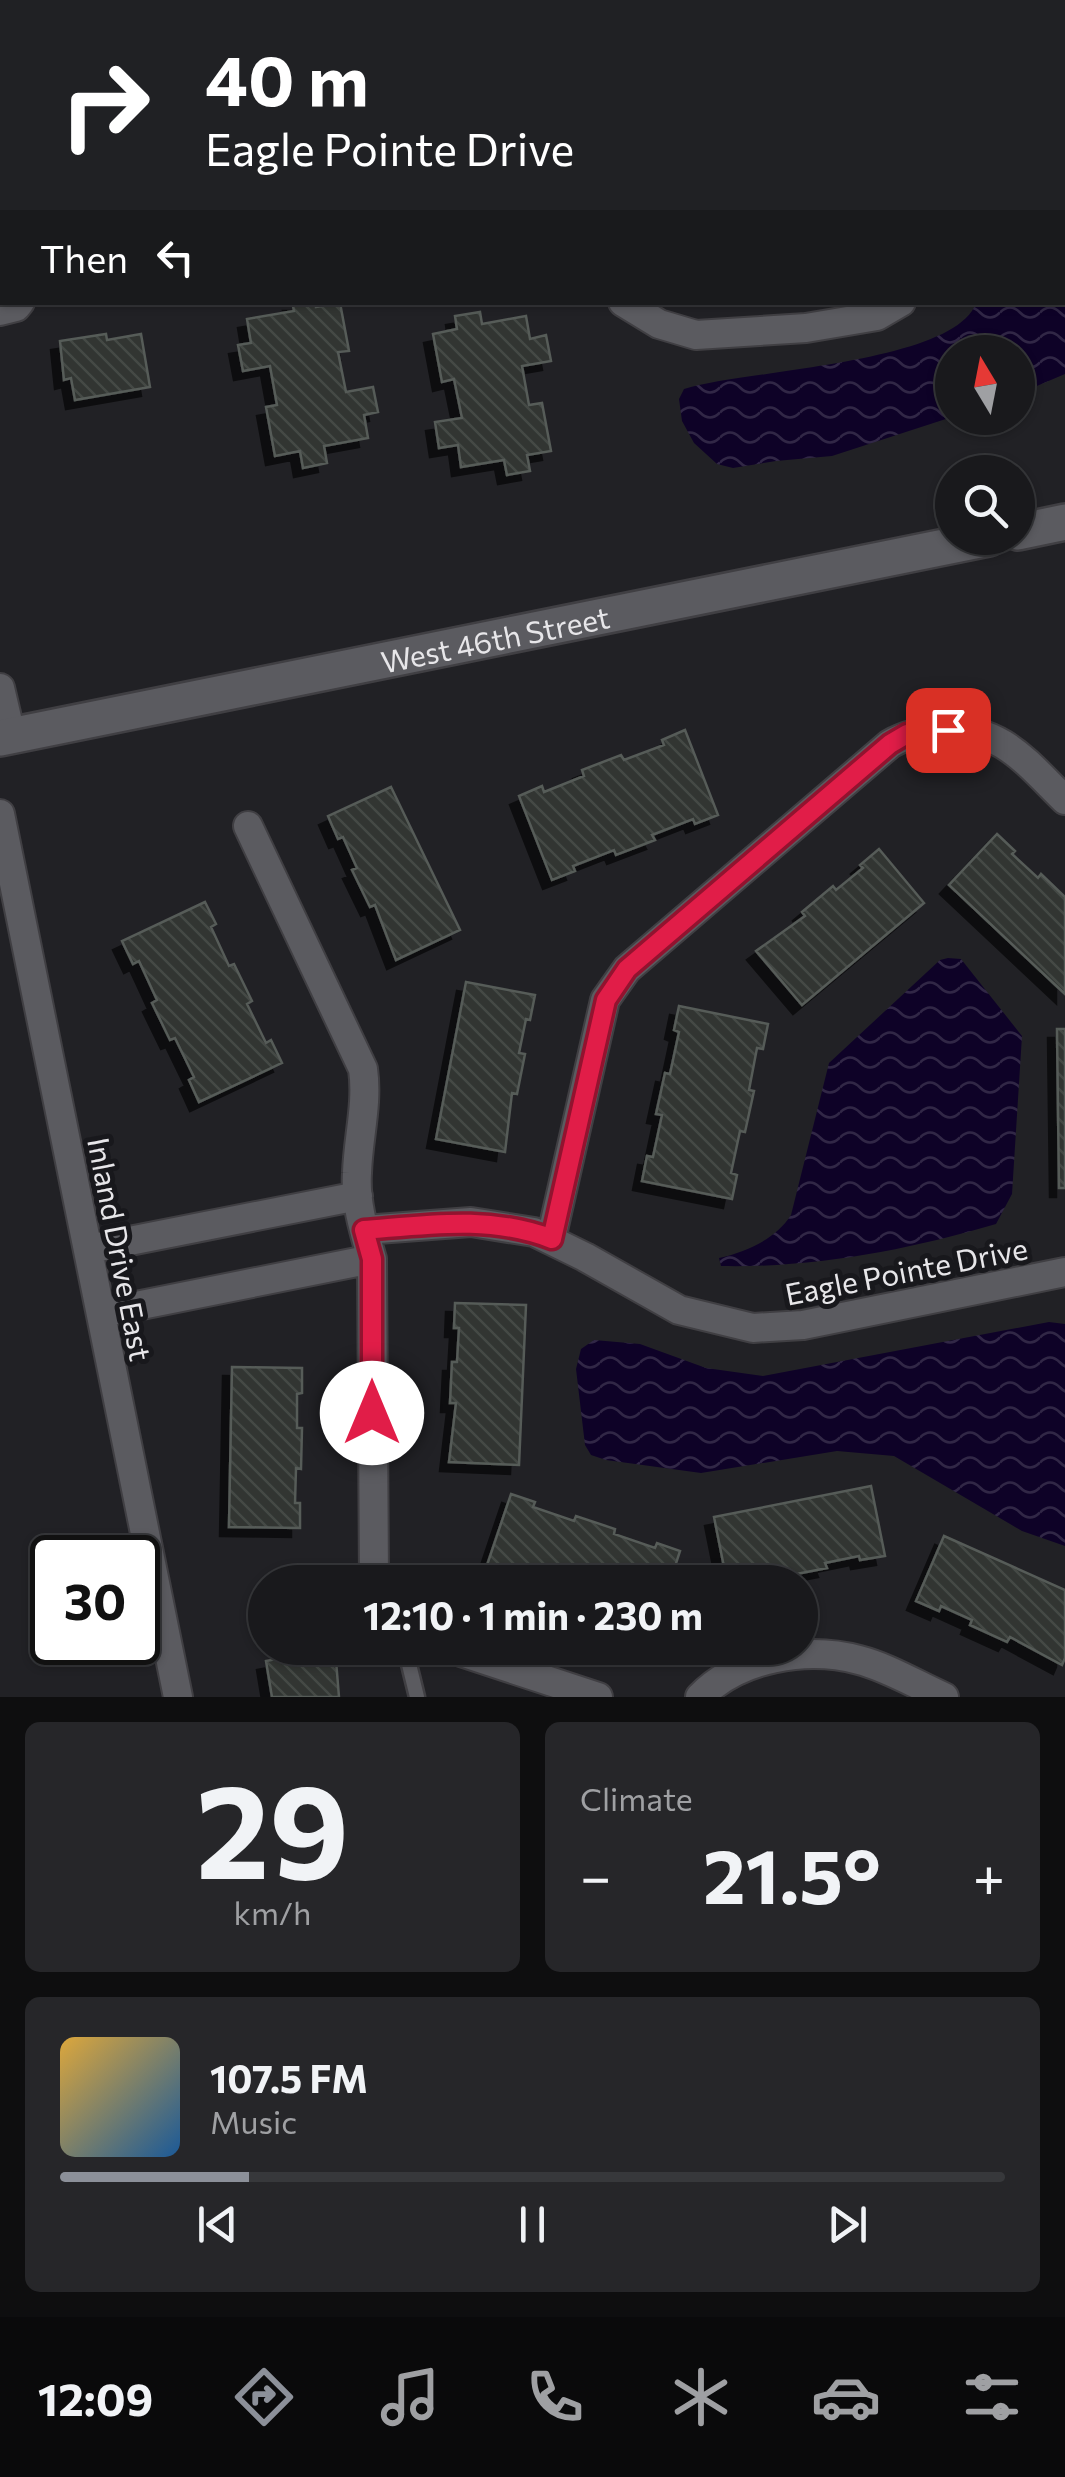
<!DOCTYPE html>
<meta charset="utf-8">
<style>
body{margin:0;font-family:Commissioner,sans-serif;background:#262629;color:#f1f3f6;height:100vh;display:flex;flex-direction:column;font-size:38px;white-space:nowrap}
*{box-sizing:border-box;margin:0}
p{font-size:32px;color:#9fa0a3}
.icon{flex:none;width:55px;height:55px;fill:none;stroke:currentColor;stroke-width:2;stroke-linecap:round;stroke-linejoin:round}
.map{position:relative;height:1697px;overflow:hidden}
.sheet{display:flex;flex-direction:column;gap:25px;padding:25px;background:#0e0e0f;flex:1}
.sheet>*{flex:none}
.hud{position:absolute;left:0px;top:0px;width:1065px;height:305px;box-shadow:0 2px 8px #0004,0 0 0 2px #37383b;background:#202124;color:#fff;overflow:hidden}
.needle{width:65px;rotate:350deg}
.controls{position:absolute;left:935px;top:335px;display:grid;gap:20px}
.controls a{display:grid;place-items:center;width:100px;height:100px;border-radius:50%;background:#19191c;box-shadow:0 2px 8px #0004,0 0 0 2px #37383b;font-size:50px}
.speed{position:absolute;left:30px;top:1535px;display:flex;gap:20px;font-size:50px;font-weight:700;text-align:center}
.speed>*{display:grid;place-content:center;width:130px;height:130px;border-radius:50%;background:#19191c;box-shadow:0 2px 8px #0004,0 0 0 2px #37383b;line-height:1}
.speed .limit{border:5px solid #111;border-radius:15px;background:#fff;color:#111}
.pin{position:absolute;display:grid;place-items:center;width:85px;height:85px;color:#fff;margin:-42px;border-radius:20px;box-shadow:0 5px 15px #0006}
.me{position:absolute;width:110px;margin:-55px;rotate:0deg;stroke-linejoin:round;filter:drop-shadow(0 0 8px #0008)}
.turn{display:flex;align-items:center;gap:35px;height:210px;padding:0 40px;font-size:45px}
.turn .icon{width:130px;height:130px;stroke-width:2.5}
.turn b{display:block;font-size:70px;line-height:85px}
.then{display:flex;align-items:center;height:95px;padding:0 40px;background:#0003;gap:20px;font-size:38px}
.big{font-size:75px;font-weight:700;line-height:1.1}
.sheet .tile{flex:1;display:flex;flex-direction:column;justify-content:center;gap:15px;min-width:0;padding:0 35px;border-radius:15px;background:#262629}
.sheet .dial{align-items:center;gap:0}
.dial b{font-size:130px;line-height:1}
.song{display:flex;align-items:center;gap:30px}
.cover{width:120px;height:120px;border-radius:15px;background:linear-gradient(135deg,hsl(40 70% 55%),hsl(210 70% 35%))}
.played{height:10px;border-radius:5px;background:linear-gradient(90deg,#8c9099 20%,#37383b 20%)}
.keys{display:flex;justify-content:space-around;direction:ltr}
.heat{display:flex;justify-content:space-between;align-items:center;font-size:55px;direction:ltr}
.sheet .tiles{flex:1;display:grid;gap:25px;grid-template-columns:1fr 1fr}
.tile:last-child{grid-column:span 2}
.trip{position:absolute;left:248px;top:1565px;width:570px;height:100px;border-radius:50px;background:#19191c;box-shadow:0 2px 8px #0004,0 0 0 2px #37383b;font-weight:700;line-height:100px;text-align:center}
.menu{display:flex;height:160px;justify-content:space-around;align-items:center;background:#0a0a0b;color:#9fa0a3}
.menu .icon{width:70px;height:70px}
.menu .on{color:#8c9099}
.menu b{font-size:45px;color:#f1f3f6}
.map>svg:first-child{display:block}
</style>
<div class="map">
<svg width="1065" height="1697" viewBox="0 0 1065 1697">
<defs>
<pattern id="water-waves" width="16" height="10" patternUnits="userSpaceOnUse" patternTransform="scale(2.5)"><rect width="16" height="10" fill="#0e0227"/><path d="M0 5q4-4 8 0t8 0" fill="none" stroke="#312746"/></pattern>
<pattern id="building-back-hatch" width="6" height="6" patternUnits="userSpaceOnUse" patternTransform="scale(2.5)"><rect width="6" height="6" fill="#303431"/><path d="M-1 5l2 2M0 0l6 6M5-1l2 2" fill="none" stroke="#444845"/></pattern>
<filter id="shadow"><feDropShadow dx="-9" dy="9" stdDeviation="0" flood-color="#0009"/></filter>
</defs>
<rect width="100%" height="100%" fill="#212125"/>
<path fill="url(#water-waves)" d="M 0,0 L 557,0 L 557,2 L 2,2 L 2,202 Z
M 1065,251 L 1065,374 L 1018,394 L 1018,352 L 952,352 L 952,417 L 832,456 L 776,461 L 733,468 L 717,464 L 694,443 L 682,421 L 679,399 L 684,389 C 744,370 954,364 976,303 L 1062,302 Z
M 948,958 L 961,959 L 1022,1036 L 1012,1194 L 996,1224 C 908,1250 814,1268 721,1266 L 719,1258 C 746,1252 776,1239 791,1215 L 829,1063 L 940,960 Z
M 1049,1322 L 1065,1324 L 1065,1546 L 1022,1531 L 894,1456 L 837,1451 L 701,1473 L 606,1460 L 591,1455 L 585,1445 L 576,1369 L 581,1349 L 594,1340 L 640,1344 L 706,1368 L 763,1376 Z"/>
<path fill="url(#building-back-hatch)" stroke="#565b58" stroke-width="2.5" filter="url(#shadow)" d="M 1062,10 L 1065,10 L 1062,127 Z
M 292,302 L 316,302 L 316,307 L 340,303 L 349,351 L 338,352 L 346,392 L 373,387 L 378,412 L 364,415 L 368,438 L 324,446 L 327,463 L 303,468 L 300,451 L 275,456 L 266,407 L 277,405 L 270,366 L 243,371 L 238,345 L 251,343 L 247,319 L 294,311 Z
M 480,312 L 482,324 L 526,316 L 530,339 L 546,335 L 551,361 L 522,366 L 529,405 L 542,403 L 551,451 L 527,455 L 530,471 L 507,475 L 504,460 L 461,467 L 458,445 L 439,448 L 435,422 L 462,418 L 454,379 L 442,382 L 433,334 L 457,329 L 455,316 Z
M 106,334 L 107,340 L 141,334 L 150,387 L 75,400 L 71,378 L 64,380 L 60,341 Z
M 685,730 L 718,815 L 695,824 L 693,819 L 652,835 L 655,840 L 616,855 L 614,850 L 573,866 L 575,871 L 552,880 L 519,796 L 542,786 L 544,792 L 584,776 L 582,770 L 621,755 L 624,760 L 664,745 L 662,740 Z
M 391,787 L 460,930 L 396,960 L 375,905 L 370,907 L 352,870 L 357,868 L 343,837 L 338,839 L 328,816 Z
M 997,834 L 1015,851 L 1012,854 L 1038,878 L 1041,874 L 1065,897 L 1065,994 L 949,885 Z
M 879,849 L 924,903 L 802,1005 L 756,951 L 805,916 L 802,912 L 833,886 L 836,890 L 863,868 L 860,865 Z
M 205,902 L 216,924 L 211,927 L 229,966 L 234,964 L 252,1001 L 247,1004 L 266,1043 L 271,1040 L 282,1063 L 199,1102 L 189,1080 L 194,1077 L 175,1038 L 170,1040 L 152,1003 L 157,1000 L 139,961 L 133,964 L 122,941 Z
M 466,982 L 535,995 L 530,1020 L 526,1019 L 519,1053 L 525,1054 L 517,1094 L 512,1093 L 505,1152 L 436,1139 Z
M 679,1006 L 768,1024 L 763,1049 L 757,1048 L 749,1090 L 754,1091 L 745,1132 L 740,1131 L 731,1173 L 737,1175 L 732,1199 L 642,1181 L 647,1156 L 653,1157 L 662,1115 L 656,1114 L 665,1073 L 670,1074 L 679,1032 L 674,1030 Z
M 1057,1029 L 1065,1029 L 1065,1188 L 1059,1188 Z
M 455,1303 L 526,1305 L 519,1465 L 449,1462 L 456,1403 L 450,1403 L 452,1362 L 457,1362 L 459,1328 L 454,1328 Z
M 232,1367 L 302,1368 L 302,1393 L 297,1394 L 297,1428 L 302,1428 L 301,1469 L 296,1468 L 295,1503 L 300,1503 L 300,1528 L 229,1527 Z
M 871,1486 L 885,1556 L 860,1560 L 859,1556 L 825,1563 L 827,1568 L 786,1576 L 785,1571 L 752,1577 L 752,1582 L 727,1582 L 714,1517 Z
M 511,1494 L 535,1502 L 533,1507 L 574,1521 L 576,1516 L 615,1529 L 614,1534 L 655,1548 L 657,1543 L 680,1551 L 670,1582 L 482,1580 Z
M 944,1536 L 1065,1590 L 1065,1658 L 1062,1665 L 1010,1637 L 1007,1642 L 970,1625 L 972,1620 L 941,1606 L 939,1611 L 916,1601 Z
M 335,1648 L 339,1697 L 272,1697 L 266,1661 Z"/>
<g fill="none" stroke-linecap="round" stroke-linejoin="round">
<g stroke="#403f43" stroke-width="19">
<path id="service" d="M 405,1648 L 417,1697"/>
</g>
<g stroke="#403f43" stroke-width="32">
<path id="minor" d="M 958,0 L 958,2
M 0,273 L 2,273
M 623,302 L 659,324 L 696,335 L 806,328 L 877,316 L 901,302
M 0,311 L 16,307 L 20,302
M 0,688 L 11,735
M 0,814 L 178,1697
M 248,826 L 363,1069 C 368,1104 358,1138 357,1173 C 355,1202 364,1231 372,1259 L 374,1582
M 364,1230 L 471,1222 L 534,1232 L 585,1257 L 679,1310 L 753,1328 L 803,1325 L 1065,1272
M 551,1239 L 605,1000 L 627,969 L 890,744 C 907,734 922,732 942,730 C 1000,726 1026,762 1065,800
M 89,1249 L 358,1196
M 101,1313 L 372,1259
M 449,1648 L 598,1697
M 700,1697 C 739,1657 807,1646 859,1660 C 887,1667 917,1685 944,1697"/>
</g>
<g stroke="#403f43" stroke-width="40">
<g id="tertiary">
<path d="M 1018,532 L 1065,522"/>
<path id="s1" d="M 0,738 L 989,538"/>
</g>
</g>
<use href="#service" stroke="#5b5b60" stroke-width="14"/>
<use href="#minor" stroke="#5b5b60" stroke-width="28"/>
<use href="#tertiary" stroke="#5b5b60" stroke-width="35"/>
</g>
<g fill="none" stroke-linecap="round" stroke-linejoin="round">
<g stroke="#92132f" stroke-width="25">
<path id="route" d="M 372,1413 L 372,1259 L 364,1230 C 427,1225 490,1215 552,1239 L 606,1000 L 627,969 L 890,744 L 907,734 L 948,730"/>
</g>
<use href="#route" stroke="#e11d48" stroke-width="18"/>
</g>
<g text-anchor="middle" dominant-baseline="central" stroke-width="10" stroke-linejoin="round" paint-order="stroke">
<g font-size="30" fill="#e7e6e9" stroke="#18181c">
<text stroke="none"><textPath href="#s1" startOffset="505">West 46th Street</textPath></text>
<text transform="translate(121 1249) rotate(79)">Inland Drive East</text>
<text transform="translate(906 1270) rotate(-11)">Eagle Pointe Drive</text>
</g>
</g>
</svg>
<div class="controls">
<a><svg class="needle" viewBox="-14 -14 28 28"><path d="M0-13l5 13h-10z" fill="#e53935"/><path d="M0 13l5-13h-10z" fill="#9fa0a3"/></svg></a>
<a><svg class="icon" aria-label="search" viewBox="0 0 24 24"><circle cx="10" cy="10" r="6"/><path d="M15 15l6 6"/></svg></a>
</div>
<div class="speed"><div class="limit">30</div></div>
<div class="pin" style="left:948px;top:730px;background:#d93025"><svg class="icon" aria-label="arrive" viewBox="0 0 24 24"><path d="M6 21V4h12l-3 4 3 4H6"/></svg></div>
<svg class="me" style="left:372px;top:1413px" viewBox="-20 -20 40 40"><circle r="19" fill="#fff"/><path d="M0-13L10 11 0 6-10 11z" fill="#e11d48"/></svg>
<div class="trip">12:10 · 1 min · 230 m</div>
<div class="hud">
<div class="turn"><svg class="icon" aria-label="right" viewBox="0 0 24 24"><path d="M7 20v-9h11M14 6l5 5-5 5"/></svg><div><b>40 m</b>Eagle Pointe Drive</div></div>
<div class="then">Then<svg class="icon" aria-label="left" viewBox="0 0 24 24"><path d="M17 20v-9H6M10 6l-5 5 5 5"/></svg></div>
</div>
</div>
<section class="sheet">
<div class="tiles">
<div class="tile dial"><b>29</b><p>km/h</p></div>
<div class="tile"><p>Climate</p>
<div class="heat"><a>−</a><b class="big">21.5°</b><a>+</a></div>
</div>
<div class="tile">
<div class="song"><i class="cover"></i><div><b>107.5 FM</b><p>Music</p></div></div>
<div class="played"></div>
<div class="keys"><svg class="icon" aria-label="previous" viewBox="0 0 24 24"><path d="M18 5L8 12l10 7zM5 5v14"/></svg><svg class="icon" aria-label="pause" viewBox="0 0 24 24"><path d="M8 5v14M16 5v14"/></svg><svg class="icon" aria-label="next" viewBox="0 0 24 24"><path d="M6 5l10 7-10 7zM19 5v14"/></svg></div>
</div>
</div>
</section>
<nav class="menu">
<b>12:09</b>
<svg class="icon on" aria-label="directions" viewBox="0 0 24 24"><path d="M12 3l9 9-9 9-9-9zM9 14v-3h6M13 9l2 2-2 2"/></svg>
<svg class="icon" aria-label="music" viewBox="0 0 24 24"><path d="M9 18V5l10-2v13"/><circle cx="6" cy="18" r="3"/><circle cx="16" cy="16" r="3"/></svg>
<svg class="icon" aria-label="phone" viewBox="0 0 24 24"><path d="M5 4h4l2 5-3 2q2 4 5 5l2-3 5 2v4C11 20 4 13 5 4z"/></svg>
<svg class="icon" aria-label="climate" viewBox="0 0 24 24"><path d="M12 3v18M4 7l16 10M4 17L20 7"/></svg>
<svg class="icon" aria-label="car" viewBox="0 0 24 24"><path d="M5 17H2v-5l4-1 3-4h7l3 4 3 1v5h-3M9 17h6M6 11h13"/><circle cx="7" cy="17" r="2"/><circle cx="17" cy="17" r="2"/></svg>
<svg class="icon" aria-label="filters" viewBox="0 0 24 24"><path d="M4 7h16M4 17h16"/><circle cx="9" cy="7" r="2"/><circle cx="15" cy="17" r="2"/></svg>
</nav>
